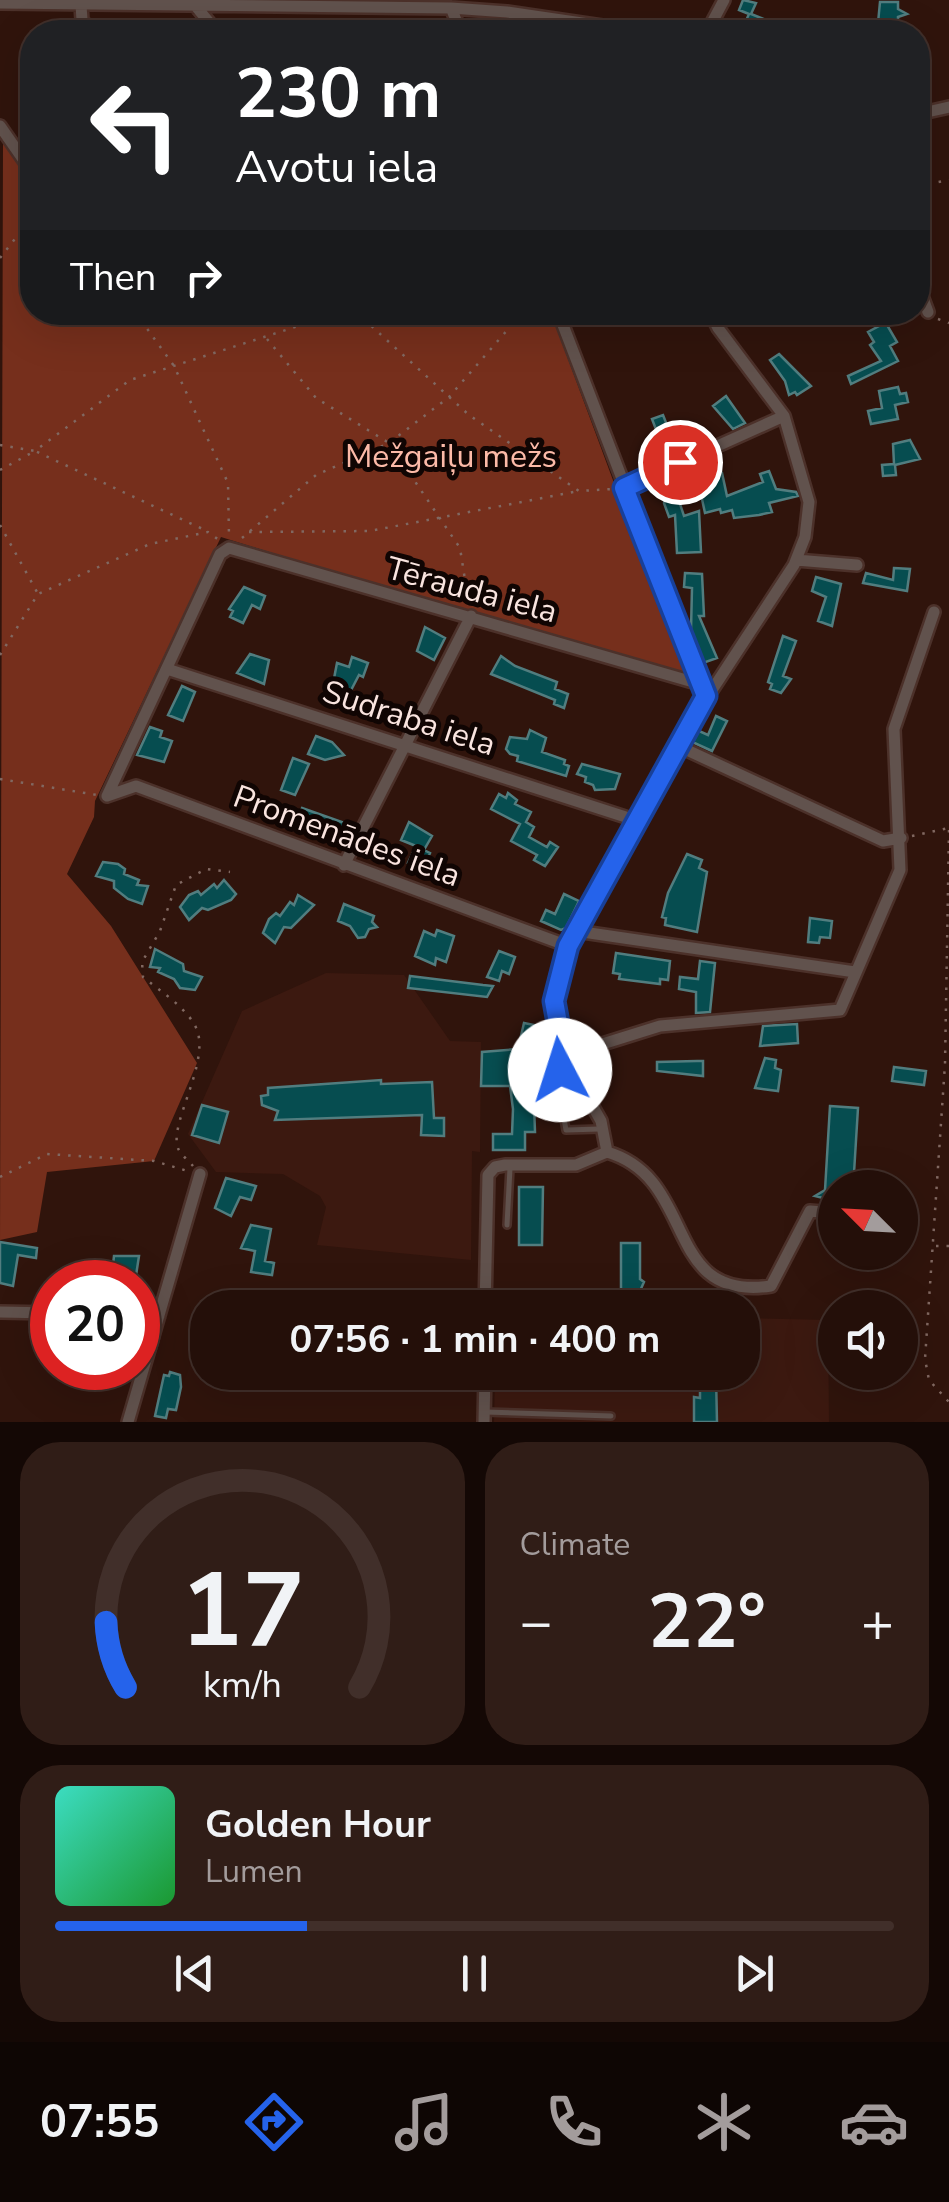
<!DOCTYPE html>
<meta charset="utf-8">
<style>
body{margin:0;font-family:"Nunito Sans",sans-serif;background:#301d17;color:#f1f3f6;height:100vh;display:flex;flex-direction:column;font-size:38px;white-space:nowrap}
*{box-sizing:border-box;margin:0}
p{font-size:32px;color:#a39c9c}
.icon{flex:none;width:55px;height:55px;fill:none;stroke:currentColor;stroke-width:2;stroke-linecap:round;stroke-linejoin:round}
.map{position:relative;height:1422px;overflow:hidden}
.panel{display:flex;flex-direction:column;gap:20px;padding:20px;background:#140805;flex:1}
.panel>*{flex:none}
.guide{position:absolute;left:20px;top:20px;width:910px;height:305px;border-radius:40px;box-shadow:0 10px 40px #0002,0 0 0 2px #412f2a;background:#202124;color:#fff;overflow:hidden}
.needle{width:65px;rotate:294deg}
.controls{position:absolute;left:818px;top:1170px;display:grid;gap:20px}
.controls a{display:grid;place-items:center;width:100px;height:100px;border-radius:50%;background:#240f09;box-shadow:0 10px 40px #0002,0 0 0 2px #412f2a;font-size:50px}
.speed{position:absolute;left:30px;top:1260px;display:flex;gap:20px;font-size:50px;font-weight:700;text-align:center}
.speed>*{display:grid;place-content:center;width:130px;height:130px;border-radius:50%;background:#240f09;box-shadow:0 10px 40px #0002,0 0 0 2px #412f2a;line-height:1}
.speed .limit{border:15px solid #d22;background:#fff;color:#111}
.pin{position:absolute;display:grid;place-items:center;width:85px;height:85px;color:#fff;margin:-42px;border:5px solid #fff;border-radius:50%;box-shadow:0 2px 10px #0007}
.me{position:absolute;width:110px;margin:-55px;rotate:355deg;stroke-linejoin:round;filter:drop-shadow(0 0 8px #0008)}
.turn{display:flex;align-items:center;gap:35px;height:210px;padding:0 50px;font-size:45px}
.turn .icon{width:130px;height:130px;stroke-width:2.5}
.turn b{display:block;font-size:70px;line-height:85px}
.then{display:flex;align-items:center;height:95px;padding:0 50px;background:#0003;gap:20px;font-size:38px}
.big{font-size:75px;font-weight:700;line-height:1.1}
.panel .card{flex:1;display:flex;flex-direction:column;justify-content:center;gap:15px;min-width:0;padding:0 35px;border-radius:40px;background:#301d17}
.panel .dial{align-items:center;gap:0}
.dial svg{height:260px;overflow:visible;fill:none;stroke:#412f2a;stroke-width:7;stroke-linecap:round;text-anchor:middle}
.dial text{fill:#f1f3f6;stroke:none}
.song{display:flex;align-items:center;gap:30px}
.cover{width:120px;height:120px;border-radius:15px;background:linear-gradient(135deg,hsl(170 70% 55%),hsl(130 70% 35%))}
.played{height:10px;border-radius:5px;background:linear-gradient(90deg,#2563eb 30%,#412f2a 30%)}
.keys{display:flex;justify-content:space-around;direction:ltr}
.heat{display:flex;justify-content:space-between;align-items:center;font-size:55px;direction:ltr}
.panel .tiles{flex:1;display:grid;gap:20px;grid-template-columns:1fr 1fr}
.card:last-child{grid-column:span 2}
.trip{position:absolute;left:190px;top:1290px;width:570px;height:100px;border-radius:40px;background:#240f09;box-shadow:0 10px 40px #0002,0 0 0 2px #412f2a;font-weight:700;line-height:100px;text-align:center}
.tab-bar{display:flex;height:160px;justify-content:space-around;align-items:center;background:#0e0604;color:#a39c9c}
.tab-bar .icon{width:70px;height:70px}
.tab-bar .selected{color:#2563eb}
.tab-bar b{font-size:45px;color:#f1f3f6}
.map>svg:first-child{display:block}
</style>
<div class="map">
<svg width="949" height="1422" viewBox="0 0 949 1422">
<rect width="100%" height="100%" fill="#30140c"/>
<path fill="#3c1910" d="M 326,973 L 404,975 L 450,1041 L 481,1042 L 480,1152 L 472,1151 L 471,1260 L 317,1245 L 326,1207 L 320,1196 L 283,1174 L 216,1172 L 188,1134 L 242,1011 Z
M 743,1318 L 828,1320 L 829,1422 L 494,1422 L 495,1373 L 742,1372 Z"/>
<path fill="#762f1c" d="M 3,141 L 32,183 L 32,312 L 551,313 L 617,491 L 692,675 L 355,579 L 221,537 L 95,801 L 94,817 L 67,874 L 111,926 L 197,1063 L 154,1161 L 47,1172 L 37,1232 L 0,1240 Z"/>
<path fill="#064d50" stroke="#517d7f" stroke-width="2.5" d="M 743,0 L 756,3 L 751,14 L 796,32 L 741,32 L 749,14 L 739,10 Z
M 880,2 L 898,2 L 898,9 L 907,14 L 898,17 L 898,24 L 878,23 Z
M 883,312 L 913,312 L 887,325 L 897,342 L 890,346 L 898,361 L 851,384 L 848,376 L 881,361 L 870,345 L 874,342 L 868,332 L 879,326 L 874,317 Z
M 779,354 L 811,386 L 797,395 L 795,392 L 789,395 L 785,381 L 770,360 Z
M 898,387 L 900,394 L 906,393 L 908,402 L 895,405 L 898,419 L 871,424 L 868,411 L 882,408 L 879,391 Z
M 726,396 L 745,423 L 733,429 L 713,406 Z
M 663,415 L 678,453 L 667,458 L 652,419 Z
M 910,440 L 920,459 L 895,465 L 896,475 L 883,476 L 882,465 L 894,464 L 893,444 Z
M 769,471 L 776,489 L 796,492 L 798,496 L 769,503 L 772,512 L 759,515 L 734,518 L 732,510 L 721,513 L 720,509 L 705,513 L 697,476 L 722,473 L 727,496 L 763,482 L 760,474 Z
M 676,492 L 684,516 L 699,511 L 701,552 L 677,553 L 675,515 L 669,517 L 664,503 L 665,496 Z
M 894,568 L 910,569 L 907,591 L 863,583 L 866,573 L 893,580 Z
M 685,573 L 702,574 L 704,616 L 699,616 L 717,658 L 703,663 L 691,630 L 692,588 L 684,587 Z
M 816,577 L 841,584 L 832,626 L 818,621 L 826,597 L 812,591 Z
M 244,587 L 265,596 L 260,609 L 252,605 L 243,623 L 230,617 L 233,611 L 229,609 Z
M 425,627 L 445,638 L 434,660 L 417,651 Z
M 783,636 L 796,641 L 783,676 L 791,679 L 781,693 L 770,689 L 772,684 L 768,682 Z
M 250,654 L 269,660 L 264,684 L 237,673 Z
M 501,656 L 515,666 L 557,682 L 555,689 L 568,694 L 564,708 L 554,704 L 555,700 L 491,674 Z
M 352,657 L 368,663 L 363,677 L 359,675 L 348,696 L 331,694 L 337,663 L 349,667 Z
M 182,686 L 195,692 L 183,721 L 168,715 Z
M 716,716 L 727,721 L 712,751 L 690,741 L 697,730 L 708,735 Z
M 150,727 L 162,731 L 160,737 L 172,741 L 164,762 L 137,755 Z
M 530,730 L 546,738 L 542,752 L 565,760 L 564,764 L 569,766 L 566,776 L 517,761 L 518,756 L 510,754 L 506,749 L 510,737 L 527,739 Z
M 316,736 L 332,742 L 344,755 L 325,760 L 308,754 Z
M 293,758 L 309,764 L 295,795 L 281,790 Z
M 582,764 L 620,774 L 615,789 L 595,790 L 593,785 L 585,782 L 586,777 L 577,774 Z
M 508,793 L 517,800 L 515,804 L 531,812 L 526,822 L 534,827 L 529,837 L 547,847 L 550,842 L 558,847 L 545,866 L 534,860 L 537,855 L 511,841 L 520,824 L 491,809 L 499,794 L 506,798 Z
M 302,808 L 353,826 L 345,843 L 301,824 L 297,821 Z
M 409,822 L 432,836 L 424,850 L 430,853 L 422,870 L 408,863 L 416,846 L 401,840 Z
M 687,854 L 702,860 L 699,868 L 707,872 L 697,932 L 665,925 L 666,918 L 662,917 L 668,893 Z
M 103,862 L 118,864 L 125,869 L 124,874 L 139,880 L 137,885 L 148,886 L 142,904 L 128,899 L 114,888 L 114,881 L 96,876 Z
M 224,880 L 236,894 L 231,900 L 208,910 L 202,908 L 189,920 L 180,907 L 189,895 L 198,891 L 201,895 L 214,884 L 217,888 Z
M 564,894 L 579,901 L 566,928 L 561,930 L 541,921 L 546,910 L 555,914 Z
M 298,895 L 314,905 L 291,928 L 284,927 L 275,943 L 263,933 L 269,919 L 276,913 L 280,916 L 290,902 L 294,905 Z
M 344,904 L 374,916 L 372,922 L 377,927 L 369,929 L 365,937 L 358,938 L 350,926 L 338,921 Z
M 810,918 L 832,921 L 830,938 L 820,937 L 819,943 L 808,942 Z
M 437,930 L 454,936 L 446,962 L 436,958 L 435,965 L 415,956 L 424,931 L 435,936 Z
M 155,949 L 183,964 L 184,971 L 202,977 L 195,990 L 180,988 L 174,979 L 158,972 L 160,968 L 150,967 Z
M 499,951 L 515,957 L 509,974 L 502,971 L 499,981 L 487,977 Z
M 616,953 L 670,961 L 668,980 L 660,979 L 660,984 L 619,979 L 620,974 L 613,973 Z
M 700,961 L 715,963 L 710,1012 L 696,1013 L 696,992 L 679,989 L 680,977 L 698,979 Z
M 410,976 L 483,985 L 493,986 L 487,997 L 408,988 Z
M 524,1023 L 544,1027 L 545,1032 L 543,1044 L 536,1042 L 533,1075 L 535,1132 L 525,1132 L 525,1150 L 493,1150 L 493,1134 L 512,1134 L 513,1109 L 510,1086 L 481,1086 L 482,1052 L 518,1049 Z
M 797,1024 L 798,1043 L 760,1046 L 763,1026 Z
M 765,1058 L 776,1060 L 775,1068 L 781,1070 L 778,1091 L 755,1088 Z
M 697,1061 L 703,1061 L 703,1076 L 657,1071 L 657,1062 Z
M 894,1067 L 926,1071 L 924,1085 L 892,1081 Z
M 381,1080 L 381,1084 L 432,1082 L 434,1118 L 444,1118 L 444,1136 L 421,1135 L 422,1115 L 275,1120 L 278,1111 L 262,1105 L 261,1096 L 268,1095 L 268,1088 Z
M 202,1105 L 228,1112 L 219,1143 L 192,1135 Z
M 830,1106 L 858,1108 L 854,1173 L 867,1188 L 835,1188 L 835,1201 L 815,1196 L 825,1190 Z
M 226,1178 L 256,1186 L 251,1200 L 240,1197 L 231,1216 L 215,1208 Z
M 519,1187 L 543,1187 L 542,1245 L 519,1245 Z
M 251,1225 L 271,1229 L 265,1261 L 274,1263 L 272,1275 L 251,1272 L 255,1251 L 241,1248 Z
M 0,1242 L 37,1248 L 36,1258 L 18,1255 L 13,1286 L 0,1283 Z
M 621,1243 L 640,1243 L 640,1279 L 644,1282 L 640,1291 L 621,1291 Z
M 114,1256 L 139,1256 L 135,1282 L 111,1282 Z
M 170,1372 L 180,1375 L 181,1387 L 176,1410 L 168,1409 L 166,1418 L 155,1416 L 164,1375 L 169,1376 Z
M 700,1376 L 716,1376 L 717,1422 L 694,1422 L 694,1397 L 700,1398 Z"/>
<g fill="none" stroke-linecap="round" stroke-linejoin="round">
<g stroke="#4c312a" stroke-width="10">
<path id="lane" d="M 563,1061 L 557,1080 L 566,1130 L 599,1129
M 507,1225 L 510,1168
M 485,1412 L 611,1416"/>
</g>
<g stroke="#4c312a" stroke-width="16">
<path id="street" d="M 0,3 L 451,8 L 507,12 L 643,32
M 194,4 L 217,32
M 81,5 L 82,20 L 92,32
M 451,8 L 461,32
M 707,32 L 724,0
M 918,114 L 949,107
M 0,126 L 32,172
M 918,285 L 928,312
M 558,312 L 702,687
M 624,488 L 784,416
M 796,560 L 857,565
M 167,669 L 635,820
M 676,745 L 883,841 L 901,838
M 107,796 L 220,554 L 229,548 L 700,684
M 107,796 L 136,786 L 568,946
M 344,865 L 471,616
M 576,931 L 855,972
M 564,1056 L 660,1026 L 840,1010 L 900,870 L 894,729 L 934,612
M 607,1152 L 601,1121 L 564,1056 L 557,1033 L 554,1001 L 568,946 L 676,745 L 794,565 L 805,537 L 809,502 L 784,416 L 718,328 L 710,312
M 607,1152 C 699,1179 661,1302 771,1286 L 810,1211 L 835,1213
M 485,1308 L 488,1175 L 495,1167 L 505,1165 L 576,1165 L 607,1152
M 0,1312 L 52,1313
M 138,1316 L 159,1316
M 128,1422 L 200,1174
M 484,1422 L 485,1372"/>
</g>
<path stroke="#816861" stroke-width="2.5" stroke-dasharray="2.5 8" stroke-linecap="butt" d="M 918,186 L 949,180
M 0,258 L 32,217
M 135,312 L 174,366 L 228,483 L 229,537
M 356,312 L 469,415 L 579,491 L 613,489
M 938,319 L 949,323
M 267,339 L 316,398 L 389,443 L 460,548 L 469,605
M 0,445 L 35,451 L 130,380 L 342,312
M 0,470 L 35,451 L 207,531
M 0,525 L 37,592
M 249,532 L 370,531 L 579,491
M 242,538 L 316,475 L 389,443 L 449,397 L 523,312
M 0,655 L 38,594 L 150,544 L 208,532 L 219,540
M 0,779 L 97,795
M 949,830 L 945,1064 L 925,1359 L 929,1380 L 949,1402
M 912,836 L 949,828
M 193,1166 C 189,1161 180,1154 178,1148 C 169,1125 207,1068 198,1033 C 192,1011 160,991 143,977 L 142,962 L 160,931 L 176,885 L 206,869 L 230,872
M 0,1177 L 47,1154 L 154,1161 L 191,1172
M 936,1246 L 949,1246"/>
<use href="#lane" stroke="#61524d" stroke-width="5"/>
<use href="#street" stroke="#61524d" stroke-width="11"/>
</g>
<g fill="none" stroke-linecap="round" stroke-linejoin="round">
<g stroke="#184099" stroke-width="25">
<path id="route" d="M 560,1070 L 564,1056 L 554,1001 L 568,946 L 706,696 L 624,488 L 680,462"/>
</g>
<use href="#route" stroke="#2563eb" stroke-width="18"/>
</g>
<g text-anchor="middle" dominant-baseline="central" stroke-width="10" stroke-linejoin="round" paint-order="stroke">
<g font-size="32" fill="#fcbaa8" stroke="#100503">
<text x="451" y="456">Mežgaiļu mežs</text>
</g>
<g font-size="32" fill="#f9e4df" stroke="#100503">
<text transform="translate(472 590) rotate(15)">Tērauda iela</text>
<text transform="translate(409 718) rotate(18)">Sudraba iela</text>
<text transform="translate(347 836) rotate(20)">Promenādes iela</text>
</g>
</g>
</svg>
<div class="controls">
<a><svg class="needle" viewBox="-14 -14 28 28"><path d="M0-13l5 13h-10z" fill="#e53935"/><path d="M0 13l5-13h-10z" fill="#a39c9c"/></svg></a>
<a><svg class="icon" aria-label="sound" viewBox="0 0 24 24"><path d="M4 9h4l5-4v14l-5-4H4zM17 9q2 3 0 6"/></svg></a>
</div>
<div class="speed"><div class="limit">20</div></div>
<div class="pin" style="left:680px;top:462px;background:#d93025"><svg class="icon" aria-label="arrive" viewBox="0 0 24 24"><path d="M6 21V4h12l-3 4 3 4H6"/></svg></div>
<svg class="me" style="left:560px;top:1070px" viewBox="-20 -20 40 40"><circle r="19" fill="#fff"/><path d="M0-13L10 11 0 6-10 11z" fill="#2563eb"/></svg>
<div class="trip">07:56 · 1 min · 400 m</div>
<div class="guide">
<div class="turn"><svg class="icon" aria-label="left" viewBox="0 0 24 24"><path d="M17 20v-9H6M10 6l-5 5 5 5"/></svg><div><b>230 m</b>Avotu iela</div></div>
<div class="then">Then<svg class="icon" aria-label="right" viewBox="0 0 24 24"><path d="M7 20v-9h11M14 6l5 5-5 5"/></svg></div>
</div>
</div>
<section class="panel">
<div class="tiles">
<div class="card dial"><svg viewBox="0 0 100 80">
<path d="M14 69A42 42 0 1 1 86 69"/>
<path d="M14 69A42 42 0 0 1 8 49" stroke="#2563eb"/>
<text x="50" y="56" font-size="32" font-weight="700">17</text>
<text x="50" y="72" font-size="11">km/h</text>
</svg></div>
<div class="card"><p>Climate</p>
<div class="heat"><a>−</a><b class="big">22°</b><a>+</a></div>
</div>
<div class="card">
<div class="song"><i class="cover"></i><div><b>Golden Hour</b><p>Lumen</p></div></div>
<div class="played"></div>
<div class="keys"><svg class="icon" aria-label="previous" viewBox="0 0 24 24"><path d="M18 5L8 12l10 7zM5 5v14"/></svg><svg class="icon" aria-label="pause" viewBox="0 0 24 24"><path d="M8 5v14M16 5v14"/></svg><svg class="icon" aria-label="next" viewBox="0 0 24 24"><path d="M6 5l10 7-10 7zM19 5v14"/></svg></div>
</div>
</div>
</section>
<nav class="tab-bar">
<b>07:55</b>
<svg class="icon selected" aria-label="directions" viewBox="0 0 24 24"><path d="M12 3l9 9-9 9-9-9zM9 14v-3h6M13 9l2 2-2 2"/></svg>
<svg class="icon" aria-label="music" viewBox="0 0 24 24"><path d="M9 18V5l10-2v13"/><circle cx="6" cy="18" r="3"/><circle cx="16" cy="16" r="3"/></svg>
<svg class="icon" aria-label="phone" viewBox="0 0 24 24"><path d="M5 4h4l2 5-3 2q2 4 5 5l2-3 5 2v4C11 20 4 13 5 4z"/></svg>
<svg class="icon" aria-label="climate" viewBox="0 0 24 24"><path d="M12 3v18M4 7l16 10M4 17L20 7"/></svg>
<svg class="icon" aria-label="car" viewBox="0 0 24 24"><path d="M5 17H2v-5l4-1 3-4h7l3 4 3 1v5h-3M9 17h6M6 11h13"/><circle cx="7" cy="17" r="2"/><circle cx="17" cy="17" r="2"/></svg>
</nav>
